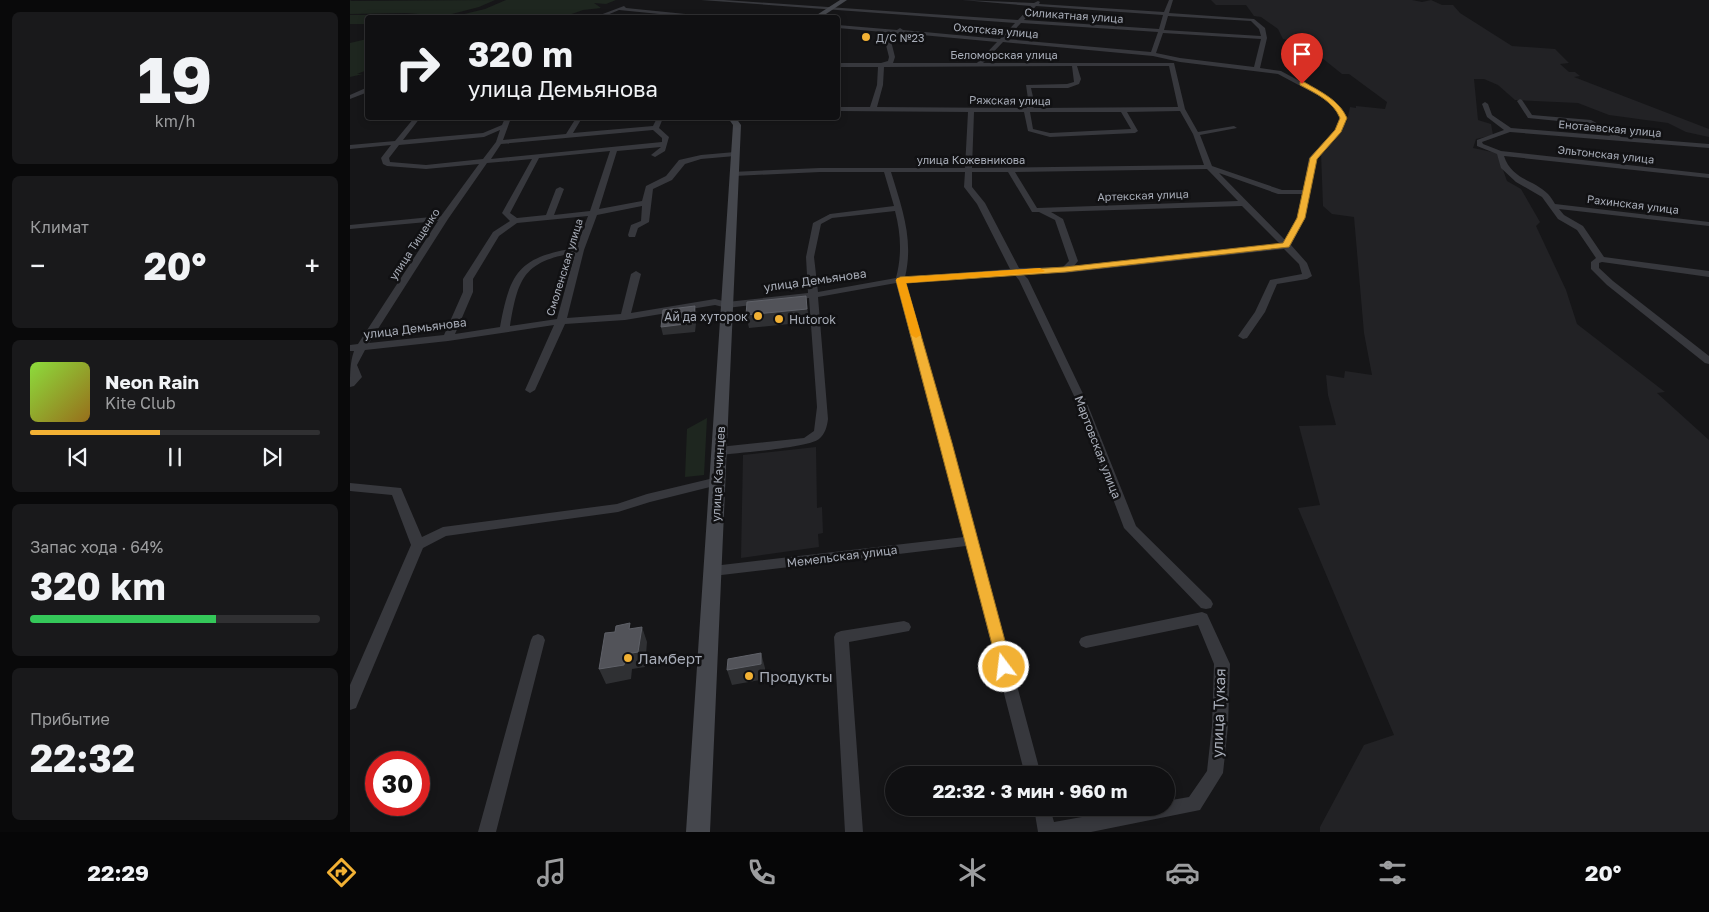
<!DOCTYPE html>
<html lang="ru">
<meta charset="utf-8">
<style>
body{margin:0;font-family:"Golos Text",sans-serif;background:#19191b;color:#f1f3f6;height:100vh;display:flex;flex-direction:column;font-size:19px;white-space:nowrap}
*{box-sizing:border-box;margin:0}
p{font-size:16px;color:#9c9d9f}
.icon{flex:none;width:28px;height:28px;fill:none;stroke:currentColor;stroke-width:2;stroke-linecap:round;stroke-linejoin:round}
.map{position:relative;flex:1;overflow:hidden}
.sheet{display:flex;flex-direction:column;gap:12px;padding:12px;background:#09090a;width:350px}
.sheet>*{flex:none}
.guide{position:absolute;left:15px;top:15px;width:475px;height:105px;border-radius:5px;box-shadow:0 2px 8px #0003,0 0 0 1px #303032;background:#101012;color:#f1f3f6;overflow:hidden}
.speed{position:absolute;left:15px;top:751px;display:flex;gap:10px;font-size:25px;font-weight:700;text-align:center}
.speed>*{display:grid;place-content:center;width:65px;height:65px;border-radius:50%;background:#101012;box-shadow:0 2px 8px #0003,0 0 0 1px #303032;line-height:1}
.speed .limit{border:8px solid #d22;background:#fff;color:#111}
.pin{position:absolute;display:grid;place-items:center;width:42px;height:42px;color:#fff;margin:-51px -21px;border-radius:50% 50% 50% 0;rotate:-45deg;box-shadow:0 0 5px #0007}
.pin .icon{rotate:45deg}
.me{position:absolute;width:55px;margin:-28px;rotate:345deg;stroke-linejoin:round;filter:drop-shadow(0 0 4px #0008)}
.turn{display:flex;align-items:center;gap:18px;height:105px;padding:0 20px;font-size:22px}
.turn .icon{width:65px;height:65px;stroke-width:2.5}
.turn b{display:block;font-size:35px;line-height:42px}
.big{font-size:38px;font-weight:700;line-height:1.1}
.sheet .tile{flex:1;display:flex;flex-direction:column;justify-content:center;gap:8px;min-width:0;padding:0 18px;border-radius:8px;background:#19191b}
.sheet .dial{align-items:center;gap:0}
.dial b{font-size:65px;line-height:1}
.song{display:flex;align-items:center;gap:15px}
.cover{width:60px;height:60px;border-radius:8px;background:linear-gradient(135deg,hsl(90 70% 55%),hsl(40 70% 35%))}
.played{height:5px;border-radius:2px;background:linear-gradient(90deg,#f2b134 45%,#303032 45%)}
.keys{display:flex;justify-content:space-around;direction:ltr}
.heat{display:flex;justify-content:space-between;align-items:center;font-size:28px;direction:ltr}
.charge{height:8px;border-radius:4px;background:linear-gradient(90deg,#34c759 64%,#303032 0)}
.trip{position:absolute;left:535px;top:766px;width:290px;height:50px;border-radius:25px;background:#101012;box-shadow:0 2px 8px #0003,0 0 0 1px #303032;font-weight:700;line-height:50px;text-align:center}
.tab-bar{display:flex;height:80px;justify-content:space-around;align-items:center;background:#060607;color:#9c9d9f}
.tab-bar .icon{width:35px;height:35px}
.tab-bar .selected{color:#f2b134}
.tab-bar b{font-size:22px;color:#f1f3f6}
main{display:flex;flex:1;min-height:0}
.map>svg:first-child{display:block}
</style>
<main>
<section class="sheet">
<div class="tile dial"><b>19</b><p>km/h</p></div>
<div class="tile"><p>Климат</p>
<div class="heat"><a>−</a><b class="big">20°</b><a>+</a></div>
</div>
<div class="tile">
<div class="song"><i class="cover"></i><div><b>Neon Rain</b><p>Kite Club</p></div></div>
<div class="played"></div>
<div class="keys"><svg class="icon" aria-label="previous" viewBox="0 0 24 24"><path d="M18 5L8 12l10 7zM5 5v14"/></svg><svg class="icon" aria-label="pause" viewBox="0 0 24 24"><path d="M8 5v14M16 5v14"/></svg><svg class="icon" aria-label="next" viewBox="0 0 24 24"><path d="M6 5l10 7-10 7zM19 5v14"/></svg></div>
</div>
<div class="tile"><p>Запас хода · 64%</p><b class="big">320 km</b><div class="charge"></div></div>
<div class="tile"><p>Прибытие</p><b class="big">22:32</b></div>
</section>
<div class="map">
<svg width="1359" height="832" viewBox="0 0 1359 832">
<rect width="100%" height="100%" fill="#161618"/>
<path fill="#222225" d="M 861,0 L 1062,0 L 1072,2 L 1081,0 L 1092,5 L 1103,5 L 1110,13 L 1162,46 L 1205,49 L 1219,63 L 1210,64 L 1219,72 L 1225,72 L 1230,76 L 1224,77 L 1359,129 L 1359,137 L 1336,132 L 1318,123 L 1259,115 L 1228,103 L 1165,100 L 1148,85 L 1134,79 L 1124,79 L 1128,120 L 1141,124 L 1143,135 L 1126,139 L 1123,148 L 1147,153 L 1157,181 L 1171,189 L 1190,222 L 1186,226 L 1216,290 L 1227,324 L 1315,392 L 1307,393 L 1359,440 L 1359,832 L 970,832 L 970,827 L 1014,745 L 1044,735 L 948,508 L 970,505 L 949,426 L 986,425 L 978,395 L 976,375 L 994,378 L 995,371 L 1022,375 L 1014,333 L 1004,217 L 982,214 L 973,206 L 971,153 L 997,121 L 1000,107 L 1006,108 L 1006,106 L 1035,109 L 1037,102 L 999,74 L 992,74 L 972,58 L 941,41 L 933,39 L 928,29 L 911,17 L 904,16 L 896,5 L 866,5 Z
M 466,447 L 467,508 L 472,507 L 473,533 L 468,534 L 469,547 L 391,558 L 393,455 Z"/>
<path fill="#1e261f" d="M 0,0 L 1,1 L 145,0 L 129,7 L 94,16 L 56,13 L 0,14 Z
M 156,0 L 266,0 L 256,4 L 244,3 L 251,8 L 233,10 L 216,16 L 219,17 L 102,17 L 135,9 Z
M 0,15 L 59,15 L 82,17 L 18,18 L 17,24 L 0,24 Z
M 17,39 L 17,70 L 7,74 L 13,74 L 0,77 L 0,43 Z
M 357,418 L 354,475 L 335,477 L 337,429 Z"/>
<g fill="none" stroke-linecap="round" stroke-linejoin="round">
<path fill="#37383d" fill-rule="evenodd" d="M 351,0 L 374,0 L 668,20 L 681,6 L 612,0 L 684,3 L 688,1 L 690,2 L 689,4 L 814,12 L 819,0 L 823,0 L 819,13 L 904,19 L 915,28 L 917,38 L 910,68 L 931,71 L 977,96 L 992,109 L 996,118 L 990,132 L 967,158 L 955,218 L 941,245 L 957,263 L 962,276 L 957,279 L 927,284 L 915,312 L 897,338 L 893,339 L 888,336 L 905,312 L 920,280 L 952,274 L 949,264 L 934,249 L 715,273 L 673,274 L 678,279 L 735,398 L 786,526 L 861,600 L 863,604 L 861,608 L 856,609 L 851,608 L 774,528 L 725,398 L 669,280 L 664,274 L 555,282 L 602,443 L 691,775 L 675,775 L 616,546 L 363,576 L 358,575 L 356,571 L 358,567 L 363,566 L 614,537 L 546,283 L 468,297 L 478,419 C 477,427 475,434 469,439 C 457,448 388,453 369,455 L 363,451 L 369,447 L 454,438 L 464,431 L 467,407 L 459,298 L 377,308 L 365,305 L 275,320 L 215,324 L 185,390 L 180,393 L 175,390 L 204,325 L 98,341 L 15,350 L 7,365 L 12,377 L 4,386 L 0,387 C 0,375 0,362 4,351 L 0,351 L 0,345 L 8,344 L 88,221 L 0,229 L 0,225 L 91,216 L 129,164 L 76,169 L 37,166 L 33,164 L 31,158 L 41,145 L 0,149 L 0,145 L 45,141 L 64,118 L 70,118 L 53,140 L 133,133 L 152,125 L 155,118 L 161,118 L 153,140 L 216,134 L 226,118 L 232,118 L 223,133 L 303,126 L 307,118 L 313,118 L 309,128 L 319,137 L 315,151 L 305,157 L 301,155 L 311,147 L 267,151 L 249,209 L 292,201 L 296,186 L 316,176 L 329,160 L 351,155 L 385,152 L 389,154 L 385,156 L 351,159 L 335,164 L 322,180 L 303,189 L 299,222 L 288,228 L 285,237 L 279,237 L 278,235 L 281,225 L 291,221 L 292,206 L 247,215 L 234,250 L 217,318 L 271,314 L 281,274 L 286,271 L 291,274 L 281,313 L 365,299 L 377,302 L 458,293 L 456,257 L 463,223 L 480,214 L 544,206 L 534,172 L 470,172 L 384,176 L 380,174 L 381,172 L 470,168 L 615,168 L 618,112 L 488,111 L 488,107 L 520,107 L 527,85 L 528,67 L 488,67 L 488,63 L 531,63 L 538,61 L 539,57 L 535,41 L 544,33 L 488,28 L 488,25 L 547,30 L 550,28 L 553,30 L 650,39 L 665,23 ZM 686,6 L 813,15 L 809,29 L 674,20 ZM 818,16 L 901,21 L 909,29 L 911,36 L 814,30 ZM 671,23 L 808,32 L 801,52 L 656,39 ZM 550,33 L 647,42 L 627,63 L 543,63 L 545,57 L 541,41 ZM 813,33 L 911,39 L 904,67 L 830,58 L 806,53 ZM 653,42 L 803,56 L 830,62 L 928,74 L 973,98 L 987,111 L 990,118 L 985,130 L 959,158 L 953,190 L 932,190 L 862,166 L 850,135 L 887,128 L 884,126 L 848,132 L 835,109 L 824,63 L 633,63 ZM 722,66 L 724,82 L 717,84 L 676,85 L 679,106 L 676,108 L 527,107 L 533,85 L 534,67 ZM 727,66 L 819,66 L 828,107 L 683,108 L 685,106 L 681,88 L 718,88 L 729,84 L 731,79 ZM 830,111 L 843,134 L 854,165 L 622,168 L 624,112 L 674,112 L 678,131 L 700,137 L 785,133 L 788,131 L 777,112 ZM 680,112 L 771,112 L 781,129 L 700,133 L 683,129 ZM 150,130 L 146,142 L 133,159 L 76,165 L 40,162 L 39,158 L 49,145 L 134,137 ZM 303,130 L 312,138 L 312,142 L 141,159 L 151,144 ZM 260,151 L 240,211 L 204,215 L 214,189 L 210,187 L 206,189 L 196,215 L 167,218 L 160,213 L 189,158 ZM 182,159 L 152,213 L 160,221 L 143,232 L 113,279 L 113,292 L 94,335 L 19,343 L 98,219 L 137,163 ZM 857,169 L 888,201 L 687,208 L 665,172 ZM 541,172 L 615,172 L 614,187 L 627,204 L 660,269 L 555,277 C 564,240 552,208 541,172 ZM 622,172 L 658,172 L 682,212 L 689,212 L 705,220 L 719,261 L 713,267 L 669,268 L 635,203 L 622,187 ZM 869,173 L 928,194 L 952,194 L 947,218 L 935,240 ZM 892,206 L 930,244 L 724,266 L 728,261 L 713,219 L 701,212 ZM 545,211 C 551,234 552,255 546,278 L 468,292 L 464,257 L 471,224 L 482,218 ZM 238,216 L 226,248 C 169,257 160,272 150,327 L 105,334 L 123,292 L 123,279 L 149,236 L 167,223 ZM 225,253 L 207,319 L 160,326 C 168,278 174,261 225,253 Z
M 274,6 L 276,8 L 375,18 L 350,18 L 269,10 L 250,18 L 242,18 Z
M 18,87 L 18,92 L 0,99 L 0,95 Z
M 1170,99 L 1172,100 L 1182,115 L 1241,120 L 1271,137 L 1359,144 L 1359,148 L 1160,132 L 1132,142 L 1133,144 L 1151,151 L 1359,174 L 1359,178 L 1154,156 C 1162,180 1183,179 1198,194 C 1201,197 1203,201 1205,204 L 1359,222 L 1359,226 L 1209,209 L 1214,215 L 1233,226 L 1254,257 L 1359,271 L 1359,277 L 1252,262 L 1249,263 L 1249,268 L 1263,281 L 1359,356 L 1359,364 L 1355,363 L 1257,285 L 1241,269 L 1241,262 L 1246,258 L 1227,230 L 1208,219 L 1192,197 L 1166,182 L 1151,168 L 1147,154 L 1127,146 L 1127,140 L 1154,130 L 1137,117 L 1132,104 L 1135,102 L 1138,104 L 1142,115 L 1161,128 L 1261,136 L 1239,124 L 1178,118 L 1167,101 Z
M 368,477 L 372,478 L 374,481 L 372,484 L 300,502 L 268,512 L 96,536 L 73,548 L 8,703 L 6,708 L 0,710 L 0,685 L 61,545 L 42,495 L 0,491 L 0,483 L 51,488 L 72,537 L 93,527 L 267,504 L 297,494 Z
M 852,612 L 857,614 L 880,664 L 878,726 L 873,773 L 850,810 L 741,832 L 688,832 L 684,808 L 700,808 L 704,822 L 782,808 L 816,808 L 816,801 L 839,797 L 857,771 L 862,726 L 864,664 L 848,625 L 736,648 L 731,646 L 729,642 L 731,638 L 736,636 Z
M 554,621 L 559,623 L 561,627 L 559,631 L 499,642 L 513,832 L 495,832 L 484,637 L 486,633 L 491,631 Z
M 188,634 L 193,636 L 195,640 L 146,832 L 128,832 L 181,640 L 183,636 Z"/>
<path fill="#45474d" fill-rule="evenodd" d="M 490,0 L 497,0 L 470,18 L 462,18 Z
M 378,118 L 386,118 L 391,125 L 360,832 L 336,832 L 383,125 Z"/>
</g>
<path fill="#2f3033" d="M 456,296 L 459,322 L 399,328 L 396,315 Z
M 345,306 L 347,315 L 345,332 L 313,335 L 311,327 Z
M 292,627 L 297,642 L 295,667 L 282,669 L 281,679 L 256,684 L 249,669 L 276,654 Z
M 411,653 L 415,668 L 415,679 L 382,685 L 377,670 Z"/>
<path fill="#525359" stroke="#5f6168" d="M 456,296 L 457,309 L 396,315 L 397,302 Z
M 345,306 L 343,323 L 311,327 L 313,310 Z
M 280,623 L 279,629 L 292,627 L 288,652 L 276,654 L 274,665 L 249,669 L 255,633 L 265,632 L 266,626 Z
M 411,653 L 411,664 L 377,670 L 378,659 Z"/>
<path fill="#f2b134" stroke="#9d7322" d="M 950,82 L 954,82 C 971,92 989,100 997,118 L 991,132 L 967,159 L 955,218 L 939,247 L 715,272 L 556,283 L 602,443 L 662,667 L 660,671 L 654,673 L 649,671 L 546,280 L 550,277 L 715,267 L 933,243 L 947,218 L 960,158 L 985,130 L 990,118 C 983,101 965,93 950,85 Z"/>
<path fill="#f59e0b" d="M 690,268 L 695,271 L 693,272 L 556,283 L 571,335 L 566,338 L 561,335 L 546,280 L 547,278 Z"/>
<g fill="#f2b134" stroke="#111113" stroke-width="2">
<circle cx="516" cy="37" r="5"/>
<circle cx="408" cy="316" r="5"/>
<circle cx="429" cy="319" r="5"/>
<circle cx="278" cy="658" r="5"/>
<circle cx="399" cy="676" r="5"/>
</g>
<g text-anchor="middle" dominant-baseline="central" stroke-width="5" stroke-linejoin="round" paint-order="stroke">
<g font-size="11" fill="#a8adb8" stroke="#111113">
<text transform="translate(724 15) rotate(4)">Силикатная улица</text>
<text transform="translate(646 30) rotate(5)">Охотская улица</text>
<text x="654" y="54">Беломорская улица</text>
<text transform="translate(660 100) rotate(1)">Ряжская улица</text>
<text transform="translate(1260 128) rotate(5)">Енотаевская улица</text>
<text transform="translate(1256 154) rotate(6)">Эльтонская улица</text>
<text x="621" y="159">улица Кожевникова</text>
<text transform="translate(793 195) rotate(-2)">Артекская улица</text>
<text transform="translate(1283 204) rotate(7)">Рахинская улица</text>
<text transform="translate(64 244) rotate(-57)">улица Тищенко</text>
<text transform="translate(214 267) rotate(-73)">Смоленская улица</text>
</g>
<g font-size="11" fill="#a8adb8" stroke="#111113" text-anchor="start">
<text x="526" y="37">Д/С №23</text>
</g>
<g font-size="12" fill="#a8adb8" stroke="#111113">
<text transform="translate(465 280) rotate(-8)">улица Демьянова</text>
<text transform="translate(65 328) rotate(-7)">улица Демьянова</text>
<text transform="translate(748 447) rotate(69)">Мартовская улица</text>
<text transform="translate(368 474) rotate(-87)">улица Качинцев</text>
<text transform="translate(492 556) rotate(-7)">Мемельская улица</text>
</g>
<g font-size="12" fill="#a8adb8" stroke="#111113" text-anchor="end">
<text x="398" y="316">Ай да хуторок</text>
<text x="439" y="319" text-anchor="start">Hutorok</text>
</g>
<g font-size="15" fill="#a8adb8" stroke="#111113" text-anchor="start">
<text x="288" y="658">Ламберт</text>
<text x="409" y="676">Продукты</text>
</g>
<g font-size="15" fill="#a8adb8" stroke="#111113">
<text transform="translate(868 713) rotate(-88)">улица Тукая</text>
</g>
</g>
</svg>
<div class="speed"><div class="limit">30</div></div>
<div class="pin" style="left:952px;top:84px;background:#d93025"><svg class="icon" aria-label="arrive" viewBox="0 0 24 24"><path d="M6 21V4h12l-3 4 3 4H6"/></svg></div>
<svg class="me" style="left:654px;top:667px" viewBox="-20 -20 40 40"><circle r="17" fill="#f2b134" stroke="#fff" stroke-width="3"/><path d="M0-11L8 9 0 5-8 9z" fill="#fff"/></svg>
<div class="trip">22:32 · 3 мин · 960 m</div>
<div class="guide">
<div class="turn"><svg class="icon" aria-label="right" viewBox="0 0 24 24"><path d="M7 20v-9h11M14 6l5 5-5 5"/></svg><div><b>320 m</b>улица Демьянова</div></div>
</div>
</div>
</main>
<nav class="tab-bar">
<b>22:29</b>
<svg class="icon selected" aria-label="directions" viewBox="0 0 24 24"><path d="M12 3l9 9-9 9-9-9zM9 14v-3h6M13 9l2 2-2 2"/></svg>
<svg class="icon" aria-label="music" viewBox="0 0 24 24"><path d="M9 18V5l10-2v13"/><circle cx="6" cy="18" r="3"/><circle cx="16" cy="16" r="3"/></svg>
<svg class="icon" aria-label="phone" viewBox="0 0 24 24"><path d="M5 4h4l2 5-3 2q2 4 5 5l2-3 5 2v4C11 20 4 13 5 4z"/></svg>
<svg class="icon" aria-label="climate" viewBox="0 0 24 24"><path d="M12 3v18M4 7l16 10M4 17L20 7"/></svg>
<svg class="icon" aria-label="car" viewBox="0 0 24 24"><path d="M5 17H2v-5l4-1 3-4h7l3 4 3 1v5h-3M9 17h6M6 11h13"/><circle cx="7" cy="17" r="2"/><circle cx="17" cy="17" r="2"/></svg>
<svg class="icon" aria-label="filters" viewBox="0 0 24 24"><path d="M4 7h16M4 17h16"/><circle cx="9" cy="7" r="2"/><circle cx="15" cy="17" r="2"/></svg>
<b>20°</b>
</nav>
